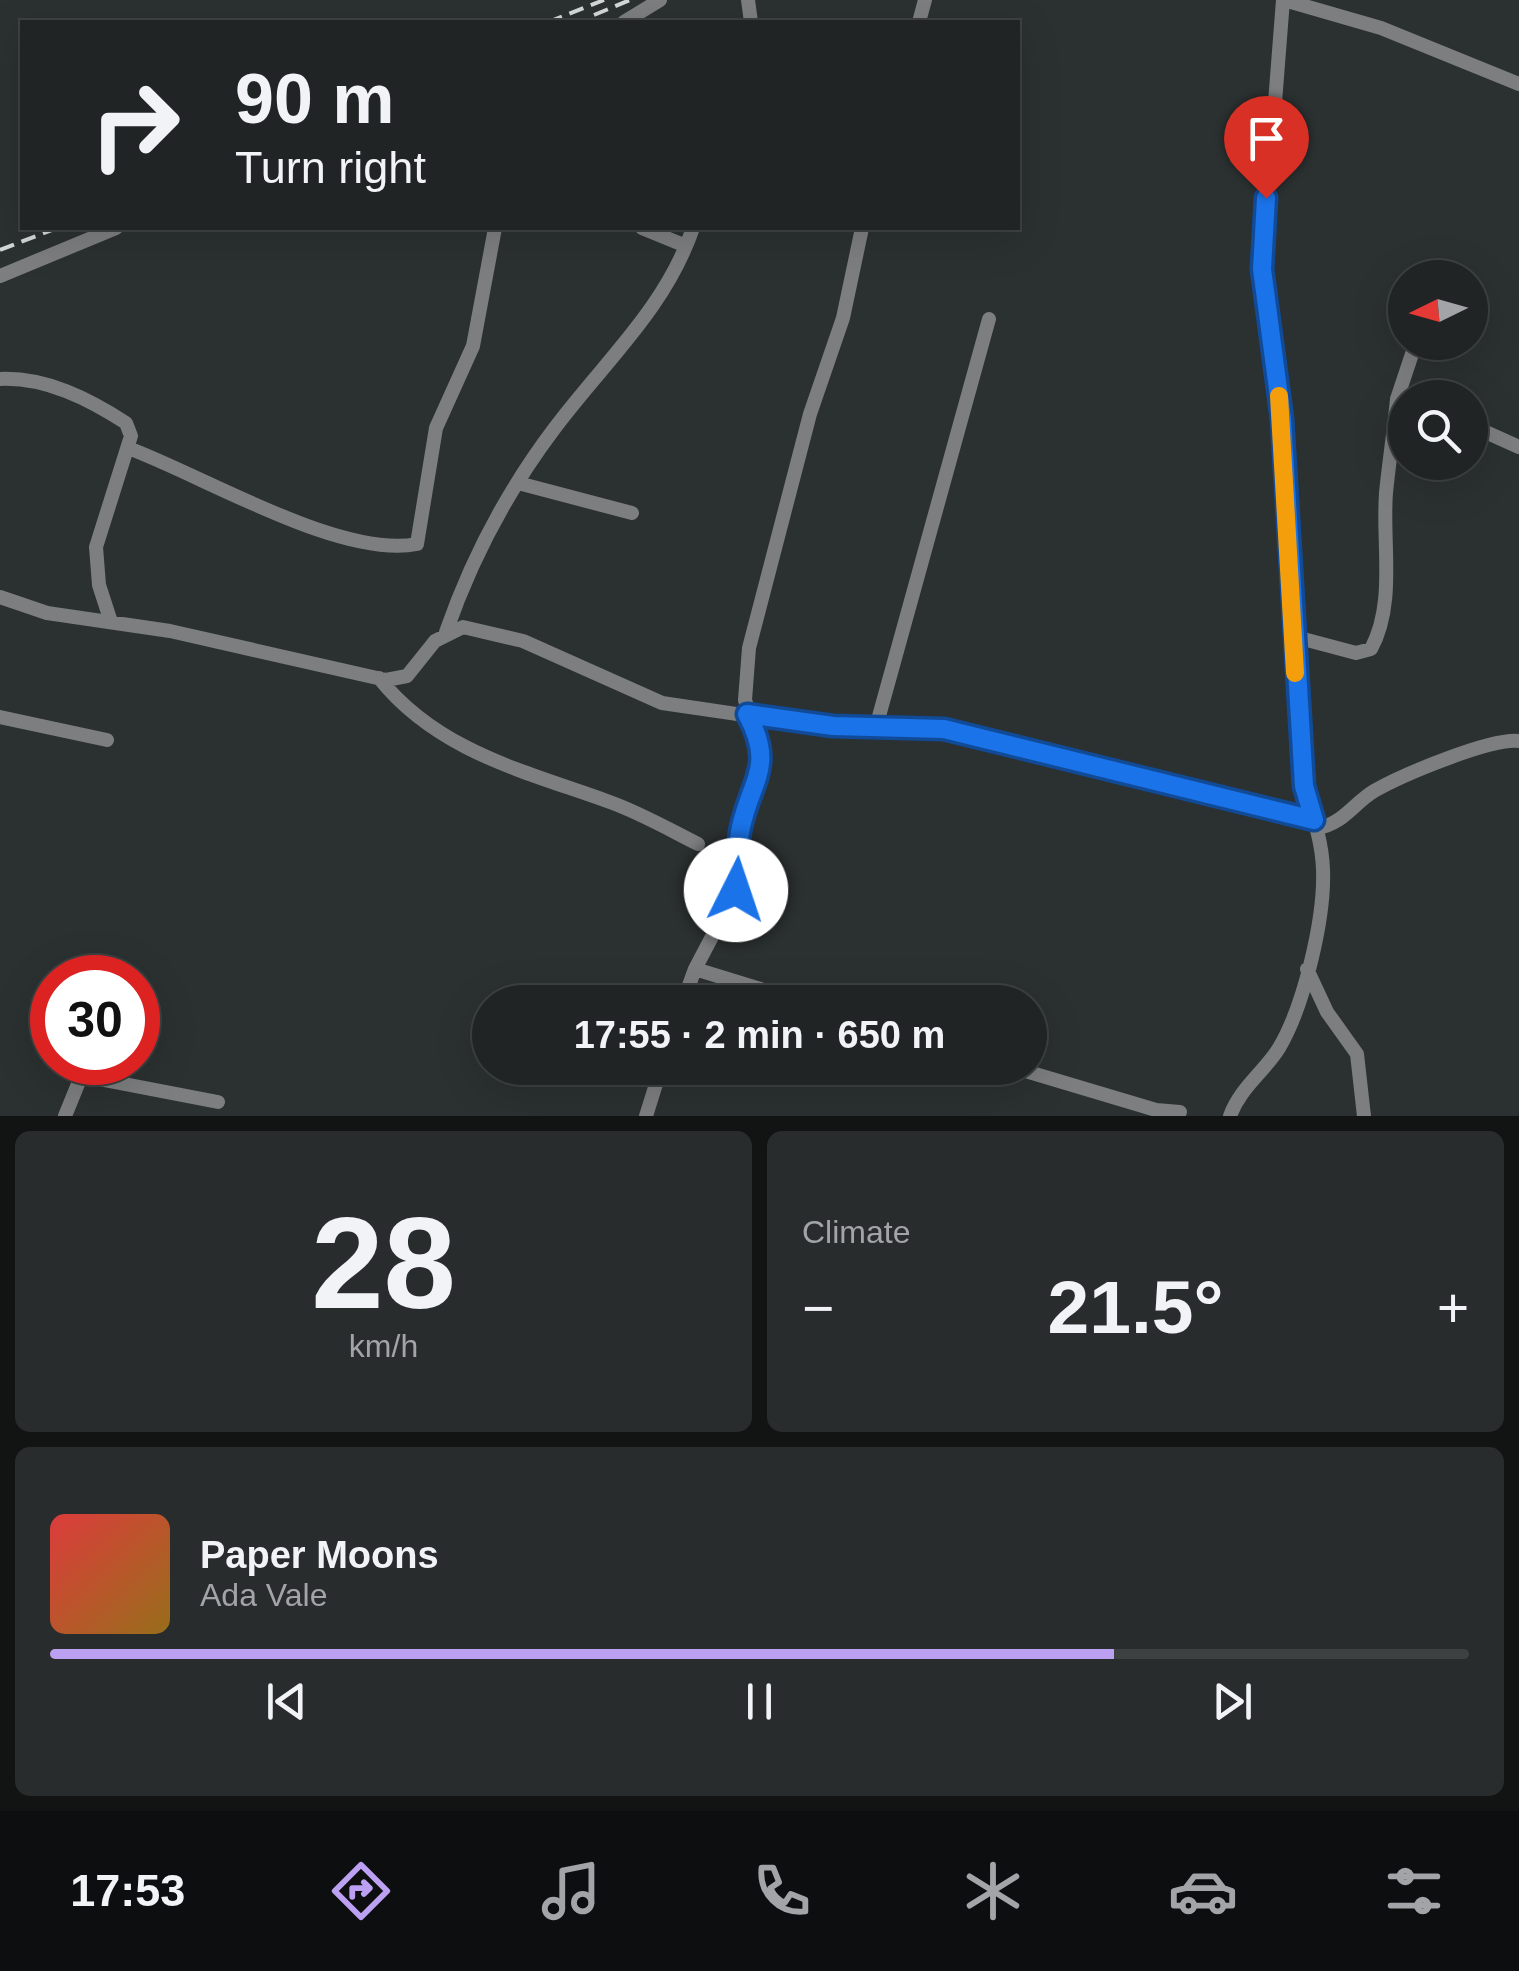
<!DOCTYPE html>
<meta charset="utf-8">
<style>
body{margin:0;font-family:Arial,sans-serif;background:#282c2d;color:#f1f3f6;height:100vh;display:flex;flex-direction:column;font-size:38px;white-space:nowrap}
*{box-sizing:border-box;margin:0}
p{font-size:32px;color:#a2a4a7}
.icon{flex:none;width:55px;height:55px;fill:none;stroke:currentColor;stroke-width:2;stroke-linecap:round;stroke-linejoin:round}
.map{position:relative;height:1116px;overflow:hidden}
.drawer{display:flex;flex-direction:column;gap:15px;padding:15px;background:#121414;flex:1}
.drawer>*{flex:none}
.top-card{position:absolute;left:20px;top:20px;width:1000px;height:210px;border-radius:0px;box-shadow:0 10px 40px #0002,0 0 0 2px #3d4142;background:#202425;color:#f1f3f6;overflow:hidden}
.needle{width:65px;rotate:265deg}
.fabs{position:absolute;left:1388px;top:260px;display:grid;gap:20px}
.fabs a{display:grid;place-items:center;width:100px;height:100px;border-radius:50%;background:#202425;box-shadow:0 10px 40px #0002,0 0 0 2px #3d4142;font-size:50px}
.speed{position:absolute;left:30px;top:955px;display:flex;gap:20px;font-size:50px;font-weight:700;text-align:center}
.speed>*{display:grid;place-content:center;width:130px;height:130px;border-radius:50%;background:#202425;box-shadow:0 10px 40px #0002,0 0 0 2px #3d4142;line-height:1}
.speed .limit{border:15px solid #d22;background:#fff;color:#111}
.pin{position:absolute;display:grid;place-items:center;width:85px;height:85px;color:#fff;margin:-102px -42px;border-radius:50% 50% 50% 0;rotate:-45deg;box-shadow:0 0 10px #0007}
.pin .icon{rotate:45deg}
.me{position:absolute;width:110px;margin:-55px;rotate:4deg;stroke-linejoin:round;filter:drop-shadow(0 0 8px #0008)}
.turn{display:flex;align-items:center;gap:35px;height:210px;padding:0 50px;font-size:45px}
.turn .icon{width:130px;height:130px;stroke-width:2.5}
.turn b{display:block;font-size:70px;line-height:85px}
.big{font-size:75px;font-weight:700;line-height:1.1}
.drawer .widget{flex:1;display:flex;flex-direction:column;justify-content:center;gap:15px;min-width:0;padding:0 35px;border-radius:15px;background:#282c2d}
.drawer .dial{align-items:center;gap:0}
.dial b{font-size:130px;line-height:1}
.song{display:flex;align-items:center;gap:30px}
.cover{width:120px;height:120px;border-radius:15px;background:linear-gradient(135deg,hsl(0 70% 55%),hsl(40 70% 35%))}
.played{height:10px;border-radius:5px;background:linear-gradient(90deg,#bca0f2 75%,#3d4142 75%)}
.keys{display:flex;justify-content:space-around;direction:ltr}
.heat{display:flex;justify-content:space-between;align-items:center;font-size:55px;direction:ltr}
.drawer .tiles{flex:1;display:grid;gap:15px;grid-template-columns:1fr 1fr}
.widget:last-child{grid-column:span 2}
.trip{position:absolute;left:472px;top:985px;width:575px;height:100px;border-radius:50px;background:#202425;box-shadow:0 10px 40px #0002,0 0 0 2px #3d4142;font-weight:700;line-height:100px;text-align:center}
.menu{display:flex;height:160px;justify-content:space-around;align-items:center;background:#0d0e0f;color:#a2a4a7}
.menu .icon{width:70px;height:70px}
.menu .on{color:#bca0f2}
.menu b{font-size:45px;color:#f1f3f6}
.map>svg:first-child{display:block}
</style>
<div class="map">
<svg width="1519" height="1116" viewBox="0 0 1519 1116">
<rect width="100%" height="100%" fill="#2b3031"/>
<g fill="none" stroke-linecap="round" stroke-linejoin="round">
<path stroke="#7c7e7f" stroke-width="14" d="M 748,0 L 751,22
M 1284,0 L 1381,28 L 1519,84
M 624,22 L 660,0
M 919,22 L 925,0
M 642,228 L 686,246
M 0,276 L 116,228
M 0,379 C 46,377 89,399 126,423 L 131,436 L 96,547 L 99,585 L 111,622
M 1397,399 L 1416,342
M 1470,425 L 1519,447
M 128,448 C 202,475 340,559 417,544 L 436,428 L 473,346 L 495,228
M 518,483 L 632,513
M 0,597 L 47,613 L 170,631 L 386,680 L 407,676 L 435,641 L 463,627 L 523,641 L 662,703 L 791,722 L 944,729 L 1314,820
M 446,632 C 471,560 508,490 554,429 C 605,361 665,309 693,228
M 1292,636 L 1356,653 L 1371,649 C 1396,603 1382,543 1386,493 C 1389,462 1394,431 1397,399 L 1405,401
M 379,678 C 437,751 524,771 607,801 C 639,812 668,829 698,844
M 0,717 L 107,740
M 876,727 L 989,319
M 1317,828 C 1342,825 1354,803 1374,791 C 1402,775 1490,738 1519,741
M 695,969 L 803,1002
M 1307,969 L 1327,1012 L 1357,1054 L 1364,1116
M 683,1002 L 695,969 L 736,891 L 741,825 L 757,790 L 762,752 L 745,700 L 749,648 L 810,414 L 843,318 L 862,228
M 1015,1068 L 1156,1110 L 1180,1112
M 83,1076 L 218,1102
M 65,1116 L 87,1062
M 646,1116 L 661,1068
M 1230,1116 C 1240,1088 1264,1072 1279,1048 C 1304,1006 1325,918 1323,869 C 1322,840 1312,813 1304,786 L 1282,419 L 1262,269 L 1283,0"/>
<path stroke="#d4d7d8" stroke-width="4" stroke-dasharray="15 8" stroke-linecap="butt" d="M 594,15 L 630,0
M 548,22 L 604,0
M 0,250 L 57,228"/>
</g>
<g fill="none" stroke-linecap="round" stroke-linejoin="round">
<g stroke="#114b97" stroke-width="25">
<path id="route" d="M 736,890 C 739,870 736,847 741,827 C 752,778 775,766 747,714 L 833,726 L 944,729 L 1314,820 L 1304,786 L 1282,419 L 1262,269 L 1266,198"/>
</g>
<use href="#route" stroke="#1a73e8" stroke-width="18"/>
<path stroke="#f59e0b" stroke-width="18" d="M 1279,396 L 1295,673"/>
</g>
</svg>
<div class="fabs">
<a><svg class="needle" viewBox="-14 -14 28 28"><path d="M0-13l5 13h-10z" fill="#e53935"/><path d="M0 13l5-13h-10z" fill="#a2a4a7"/></svg></a>
<a><svg class="icon" aria-label="search" viewBox="0 0 24 24"><circle cx="10" cy="10" r="6"/><path d="M15 15l6 6"/></svg></a>
</div>
<div class="speed"><div class="limit">30</div></div>
<div class="pin" style="left:1266px;top:198px;background:#d93025"><svg class="icon" aria-label="arrive" viewBox="0 0 24 24"><path d="M6 21V4h12l-3 4 3 4H6"/></svg></div>
<svg class="me" style="left:736px;top:890px" viewBox="-20 -20 40 40"><circle r="19" fill="#fff"/><path d="M0-13L10 11 0 6-10 11z" fill="#1a73e8"/></svg>
<div class="trip">17:55 · 2 min · 650 m</div>
<div class="top-card">
<div class="turn"><svg class="icon" aria-label="right" viewBox="0 0 24 24"><path d="M7 20v-9h11M14 6l5 5-5 5"/></svg><div><b>90 m</b>Turn right</div></div>
</div>
</div>
<section class="drawer">
<div class="tiles">
<div class="widget dial"><b>28</b><p>km/h</p></div>
<div class="widget"><p>Climate</p>
<div class="heat"><a>−</a><b class="big">21.5°</b><a>+</a></div>
</div>
<div class="widget">
<div class="song"><i class="cover"></i><div><b>Paper Moons</b><p>Ada Vale</p></div></div>
<div class="played"></div>
<div class="keys"><svg class="icon" aria-label="previous" viewBox="0 0 24 24"><path d="M18 5L8 12l10 7zM5 5v14"/></svg><svg class="icon" aria-label="pause" viewBox="0 0 24 24"><path d="M8 5v14M16 5v14"/></svg><svg class="icon" aria-label="next" viewBox="0 0 24 24"><path d="M6 5l10 7-10 7zM19 5v14"/></svg></div>
</div>
</div>
</section>
<nav class="menu">
<b>17:53</b>
<svg class="icon on" aria-label="directions" viewBox="0 0 24 24"><path d="M12 3l9 9-9 9-9-9zM9 14v-3h6M13 9l2 2-2 2"/></svg>
<svg class="icon" aria-label="music" viewBox="0 0 24 24"><path d="M9 18V5l10-2v13"/><circle cx="6" cy="18" r="3"/><circle cx="16" cy="16" r="3"/></svg>
<svg class="icon" aria-label="phone" viewBox="0 0 24 24"><path d="M5 4h4l2 5-3 2q2 4 5 5l2-3 5 2v4C11 20 4 13 5 4z"/></svg>
<svg class="icon" aria-label="climate" viewBox="0 0 24 24"><path d="M12 3v18M4 7l16 10M4 17L20 7"/></svg>
<svg class="icon" aria-label="car" viewBox="0 0 24 24"><path d="M5 17H2v-5l4-1 3-4h7l3 4 3 1v5h-3M9 17h6M6 11h13"/><circle cx="7" cy="17" r="2"/><circle cx="17" cy="17" r="2"/></svg>
<svg class="icon" aria-label="filters" viewBox="0 0 24 24"><path d="M4 7h16M4 17h16"/><circle cx="9" cy="7" r="2"/><circle cx="15" cy="17" r="2"/></svg>
</nav>
